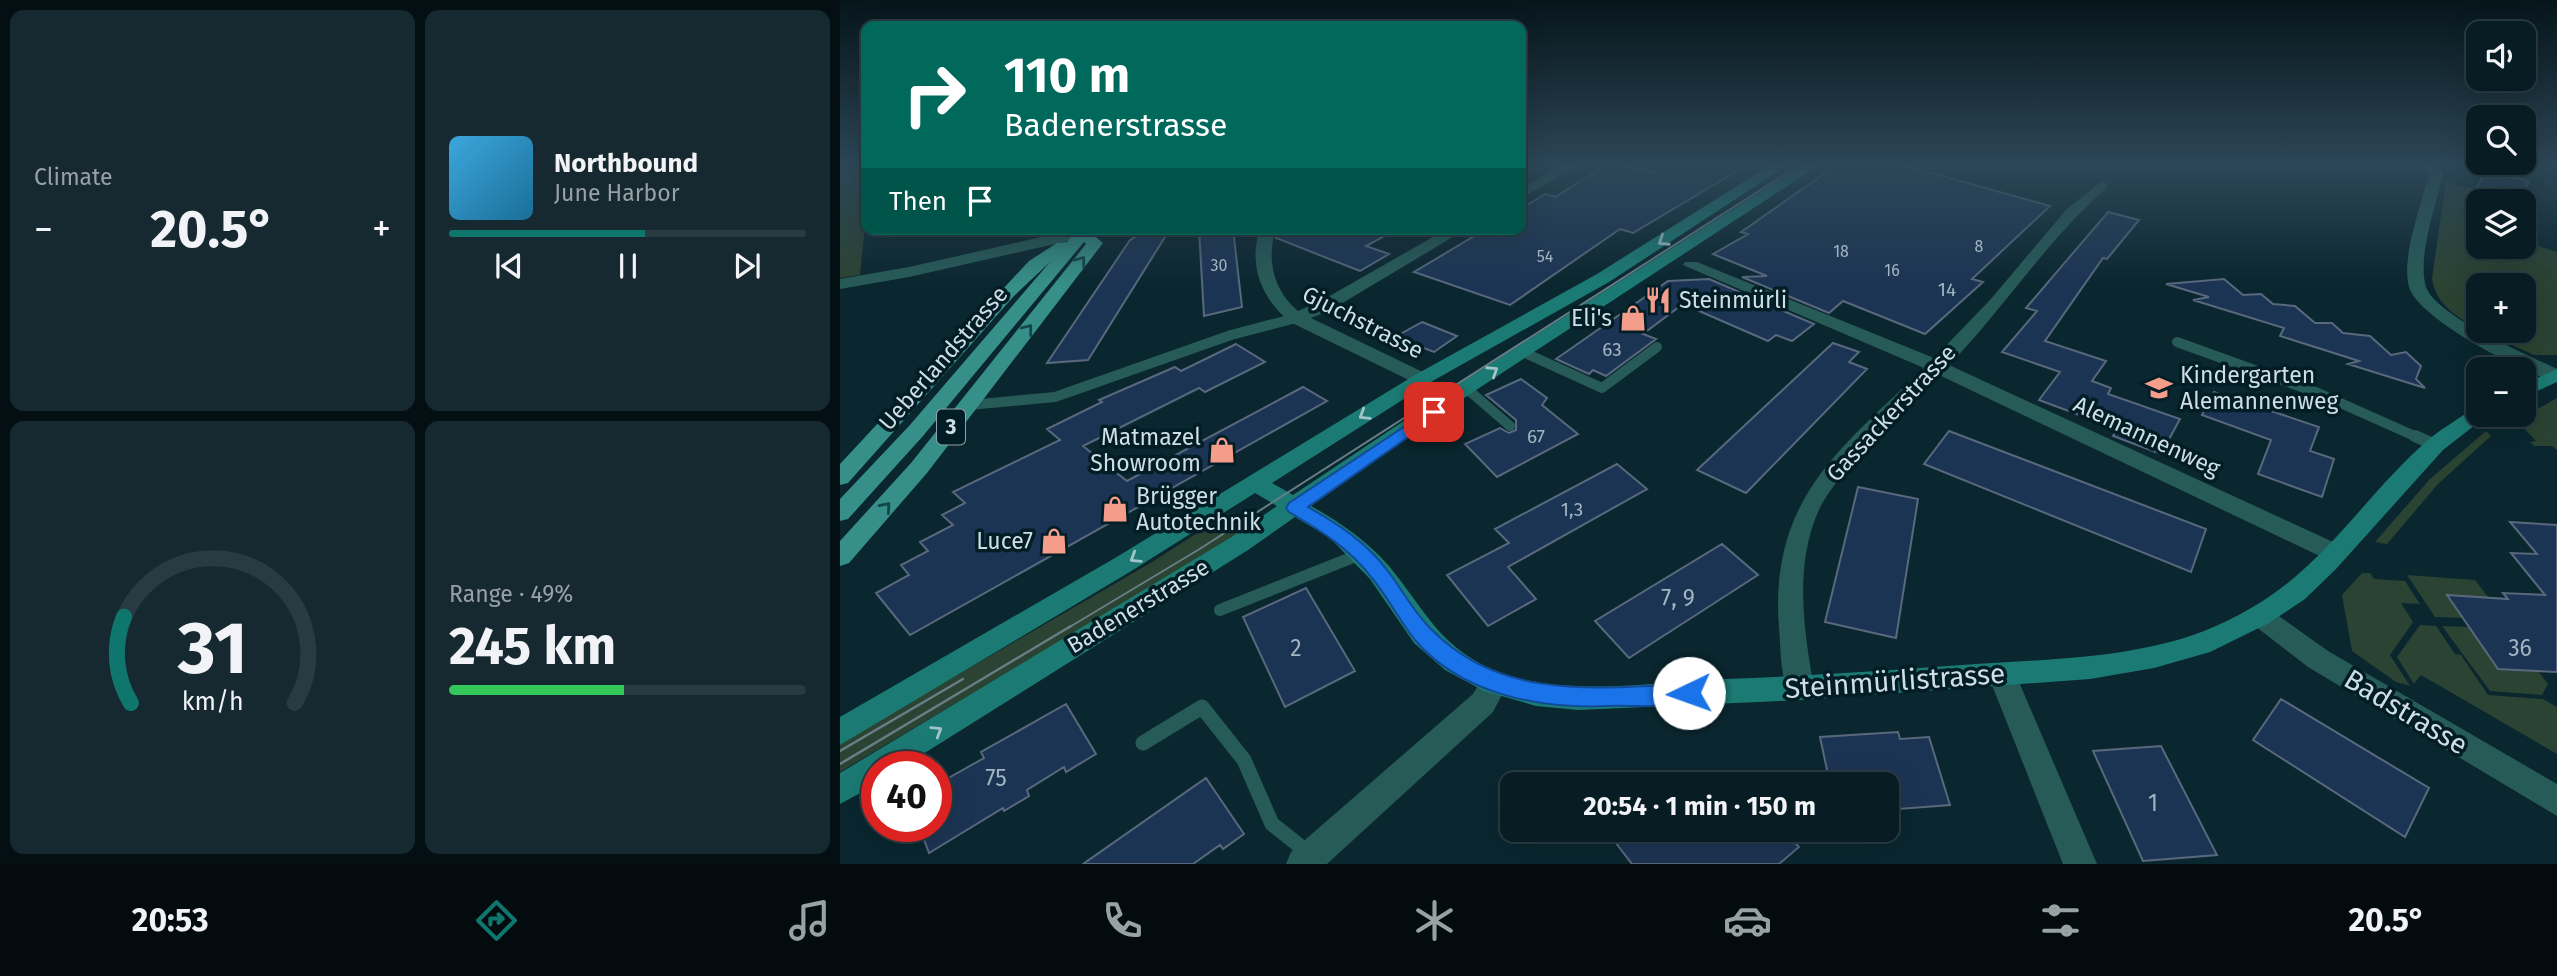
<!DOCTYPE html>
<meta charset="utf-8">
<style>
body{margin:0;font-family:"Fira Sans",sans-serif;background:#162930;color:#f1f3f6;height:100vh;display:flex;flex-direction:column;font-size:26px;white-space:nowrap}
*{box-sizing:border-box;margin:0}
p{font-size:23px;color:#98a1a6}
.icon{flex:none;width:38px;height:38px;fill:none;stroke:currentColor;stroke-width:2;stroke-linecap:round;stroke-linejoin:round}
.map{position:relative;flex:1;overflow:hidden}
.sheet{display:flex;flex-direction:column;gap:10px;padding:10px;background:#040f13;width:840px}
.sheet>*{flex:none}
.top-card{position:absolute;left:21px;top:21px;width:665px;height:214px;border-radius:14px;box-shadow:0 7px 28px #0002,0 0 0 2px #293a41;background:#00695c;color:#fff;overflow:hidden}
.buttons{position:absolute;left:1626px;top:21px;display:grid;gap:14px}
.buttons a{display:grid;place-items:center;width:70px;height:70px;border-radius:14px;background:#081c23;box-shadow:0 7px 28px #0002,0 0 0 2px #293a41;font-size:35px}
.speed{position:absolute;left:21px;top:751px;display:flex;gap:14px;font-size:35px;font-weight:700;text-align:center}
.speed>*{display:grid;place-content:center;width:91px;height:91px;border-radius:50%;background:#081c23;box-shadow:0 7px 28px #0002,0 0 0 2px #293a41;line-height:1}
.speed .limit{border:10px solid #d22;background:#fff;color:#111}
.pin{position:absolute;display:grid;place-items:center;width:60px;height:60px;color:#fff;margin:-30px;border-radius:14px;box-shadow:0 4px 10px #0006}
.me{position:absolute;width:77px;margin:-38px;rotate:267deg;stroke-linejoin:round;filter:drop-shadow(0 0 5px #0008)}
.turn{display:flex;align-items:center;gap:24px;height:147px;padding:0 28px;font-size:32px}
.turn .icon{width:91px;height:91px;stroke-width:2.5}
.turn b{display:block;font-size:49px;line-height:60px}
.then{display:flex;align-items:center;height:66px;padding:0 28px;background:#0003;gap:14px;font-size:26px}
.big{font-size:52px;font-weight:700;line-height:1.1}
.sheet .tile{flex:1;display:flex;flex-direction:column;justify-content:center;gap:10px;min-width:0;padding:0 24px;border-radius:14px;background:#162930}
.sheet .dial{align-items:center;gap:0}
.dial svg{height:182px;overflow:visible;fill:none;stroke:#293a41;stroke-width:7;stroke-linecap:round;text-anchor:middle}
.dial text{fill:#f1f3f6;stroke:none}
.song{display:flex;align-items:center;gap:21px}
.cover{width:84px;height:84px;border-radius:10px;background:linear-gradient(135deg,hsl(200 70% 55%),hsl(200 70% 35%))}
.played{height:7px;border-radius:4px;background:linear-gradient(90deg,#0f766e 55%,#293a41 55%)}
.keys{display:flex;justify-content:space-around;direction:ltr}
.heat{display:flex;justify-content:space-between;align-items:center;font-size:38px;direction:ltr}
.charge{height:10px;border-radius:5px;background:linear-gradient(90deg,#34c759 49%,#293a41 0)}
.sheet .tiles{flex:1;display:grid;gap:10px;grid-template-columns:repeat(2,1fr)}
.trip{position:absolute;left:660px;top:772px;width:399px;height:70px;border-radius:14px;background:#081c23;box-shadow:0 7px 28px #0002,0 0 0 2px #293a41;font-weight:700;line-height:70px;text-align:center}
.dock{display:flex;height:112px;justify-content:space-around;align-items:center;background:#030b0e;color:#98a1a6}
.dock .icon{width:49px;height:49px}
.dock .active{color:#0f766e}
.dock b{font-size:32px;color:#f1f3f6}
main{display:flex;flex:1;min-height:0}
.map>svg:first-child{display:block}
</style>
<main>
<section class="sheet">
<div class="tiles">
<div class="tile"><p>Climate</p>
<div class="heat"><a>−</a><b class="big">20.5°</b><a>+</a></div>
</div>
<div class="tile">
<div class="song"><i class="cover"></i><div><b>Northbound</b><p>June Harbor</p></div></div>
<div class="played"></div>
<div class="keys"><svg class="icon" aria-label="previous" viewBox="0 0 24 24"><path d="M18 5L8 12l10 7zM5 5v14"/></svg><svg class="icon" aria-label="pause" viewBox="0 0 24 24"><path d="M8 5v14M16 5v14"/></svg><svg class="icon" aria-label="next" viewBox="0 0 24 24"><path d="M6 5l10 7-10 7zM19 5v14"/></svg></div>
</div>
<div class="tile dial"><svg viewBox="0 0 100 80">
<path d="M14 69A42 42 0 1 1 86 69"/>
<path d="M14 69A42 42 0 0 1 11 31" stroke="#0f766e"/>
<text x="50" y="56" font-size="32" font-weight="700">31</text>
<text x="50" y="72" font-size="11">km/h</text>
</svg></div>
<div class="tile"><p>Range · 49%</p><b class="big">245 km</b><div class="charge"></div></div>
</div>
</section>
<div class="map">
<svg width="1717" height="864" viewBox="0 0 1717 864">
<rect width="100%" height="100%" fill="#0a262f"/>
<path fill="#2b4332" d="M 0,164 L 26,164 L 26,216 L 20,275 L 0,278 Z
M 1606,182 L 1636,189 L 1623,212 L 1638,216 L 1638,247 L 1684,247 L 1684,242 L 1688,243 L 1717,252 L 1717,355 L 1694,355 L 1641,331 L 1684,331 L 1684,285 L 1638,285 L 1638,329 C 1617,317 1595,304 1592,278 Z
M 1717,398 L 1717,450 L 1712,446 L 1694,446 L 1690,442 L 1696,441 L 1683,427 L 1673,423 Z
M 1646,431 L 1651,436 L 1598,484 L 1547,544 L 1535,542 L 1590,479 Z
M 394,513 L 411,523 L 405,531 L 0,772 L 0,743 L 312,562 L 387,514 Z
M 1522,573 L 1530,573 L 1534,579 L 1565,581 L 1580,604 L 1561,603 L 1573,622 L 1550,655 L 1570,686 L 1556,682 L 1512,651 L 1502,595 Z
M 1567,575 L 1635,580 L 1649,598 L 1608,596 L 1623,618 L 1595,617 Z
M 1580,625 L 1596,626 L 1615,654 L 1621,655 L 1648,695 L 1703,699 L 1717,707 L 1717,754 L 1581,675 L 1574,684 L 1557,657 Z
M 1602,626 L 1629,627 L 1658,669 L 1698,671 L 1708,684 L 1702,695 L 1650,691 Z"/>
<path fill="#1c3453" stroke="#59687c" stroke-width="2" d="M 769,164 L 813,172 L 814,164 L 909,164 L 793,233 L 780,229 L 670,305 L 574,272 L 646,229 L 681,229 L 681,209 L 705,194 L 715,197 Z
M 998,164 L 1059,164 L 1210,206 L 1132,279 L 1143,282 L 1085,334 L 1003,301 L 989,313 L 902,277 L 927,276 L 873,254 L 908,234 L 901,232 Z
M 1646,171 L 1689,181 L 1679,201 L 1629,201 Z
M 1268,212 L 1299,220 L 1267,259 L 1263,258 L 1205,341 L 1266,361 L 1252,381 L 1271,388 L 1268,394 L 1340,419 L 1321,454 L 1273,436 L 1277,429 L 1199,400 L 1220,372 L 1162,352 L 1197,311 L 1186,308 Z
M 309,229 L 330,229 L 248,360 L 207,363 L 290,240 Z
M 359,229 L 393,229 L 402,307 L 364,316 Z
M 438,229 L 557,229 L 526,246 L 549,254 L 520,271 L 436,238 Z
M 869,279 L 974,324 L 952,341 L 936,335 L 928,341 L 843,304 L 803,334 L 816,339 L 766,376 L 753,370 L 749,374 L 716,359 L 828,281 Z
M 1384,279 L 1403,295 L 1421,294 L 1433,304 L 1455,306 L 1475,323 L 1492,323 L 1503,333 L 1530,336 L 1551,355 L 1566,352 L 1581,366 L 1576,379 L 1585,388 L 1508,364 L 1519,361 L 1440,336 L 1444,328 L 1353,300 L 1369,297 L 1326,284 Z
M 582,322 L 617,336 L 594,352 L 555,337 Z
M 993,343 L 1019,352 L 1009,362 L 1027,369 L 906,493 L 857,470 Z
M 396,344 L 425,362 L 365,392 L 359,388 L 243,446 L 287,481 L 463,387 L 487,401 L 70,635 L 36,593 L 69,575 L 61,565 L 88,551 L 80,542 L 113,525 L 102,515 L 125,503 L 113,492 L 220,440 L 207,429 L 262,402 L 259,400 L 335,367 L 341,371 Z
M 681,379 L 707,398 L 702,405 L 738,434 L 657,477 L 625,444 L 660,428 L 669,433 L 676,430 L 676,420 L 646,395 Z
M 1374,392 L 1479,427 L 1470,451 L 1494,459 L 1482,497 L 1418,474 L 1431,440 L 1362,415 Z
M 1109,431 L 1366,529 L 1351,572 L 1084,464 Z
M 777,464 L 807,489 L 668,567 L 696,599 L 648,626 L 607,575 L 669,543 L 655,529 Z
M 1018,487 L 1078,499 L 1056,638 L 985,622 Z
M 1670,522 L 1717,525 L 1717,672 L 1658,669 L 1607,595 L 1668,599 L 1663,593 L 1705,595 L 1671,553 L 1697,554 Z
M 882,544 L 918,575 L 789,658 L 755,621 Z
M 466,588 L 515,671 L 445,707 L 403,617 Z
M 1441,699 L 1589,788 L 1565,837 L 1413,740 Z
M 226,704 L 256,754 L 226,772 L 224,767 L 187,790 L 189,796 L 164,811 L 163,808 L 89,853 L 79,826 L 96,826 L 96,785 L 144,758 L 141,752 Z
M 1058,732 L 1060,739 L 1089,737 L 1110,805 L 1046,810 L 1046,784 L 990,784 L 980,737 Z
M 1321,746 L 1377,855 L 1303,861 L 1253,751 Z
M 366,778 L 404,834 L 383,849 L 380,845 L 353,864 L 243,864 Z
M 766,830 L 844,830 L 853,840 L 866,830 L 943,830 L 959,847 L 939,864 L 792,864 Z"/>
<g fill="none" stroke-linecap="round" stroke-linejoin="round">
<path stroke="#275b57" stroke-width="10" d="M 1337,342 L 1478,393 L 1579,438
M 683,352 L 762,388 L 817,347
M 626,388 L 670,426
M 129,405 L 215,397 L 391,335 L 456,318"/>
<path stroke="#275b57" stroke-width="12" d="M 1575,436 L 1595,445
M 380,610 L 521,554"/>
<path stroke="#275b57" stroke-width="15" d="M 303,743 L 362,707 L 404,760 L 432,824 L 470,854"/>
<path fill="#275b57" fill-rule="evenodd" d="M 724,164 L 741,164 L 681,198 L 681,188 Z
M 1583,164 L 1597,164 L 1603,175 C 1596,205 1577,257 1586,287 C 1596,316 1688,355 1717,369 L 1717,382 C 1685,374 1578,319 1569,287 C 1561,257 1581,205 1589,175 Z
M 1261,182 L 1266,183 L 1266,189 C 1207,239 1164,309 1109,365 L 1504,547 L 1507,553 L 1504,559 L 1495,562 L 1486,559 L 1099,375 C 1066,407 996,472 978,512 C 954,567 964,631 974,688 L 970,696 L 960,700 L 950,696 C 940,676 941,650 939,628 C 929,499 1000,449 1084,368 L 843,265 L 845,262 L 857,262 L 1094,358 L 1150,300 L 1226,210 Z
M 237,229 L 266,229 L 259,234 L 69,277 L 0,289 L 0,279 L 69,267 Z
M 420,229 L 436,229 C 426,259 433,290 458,311 L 479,302 L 607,229 L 626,229 L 491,310 L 471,318 L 589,375 L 592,379 L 589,383 L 575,383 L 450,322 C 421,298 408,265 420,229 Z
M 1420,606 L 1429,609 L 1488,651 L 1717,784 L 1717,816 L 1468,667 L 1411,623 L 1407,616 L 1411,609 Z
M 1162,663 L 1172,667 L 1176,675 L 1257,864 L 1223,864 L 1148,675 L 1152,667 Z
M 654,671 L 664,675 L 668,683 L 653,712 L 487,864 L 446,864 L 451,852 L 633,694 L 644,675 Z"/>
<path fill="#1b7b74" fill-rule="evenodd" d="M 932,164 L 949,164 L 769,282 L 589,383 L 432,483 L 453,495 L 619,384 L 964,164 L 981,164 L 633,392 L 471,506 C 500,522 527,541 549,566 C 586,611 601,651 662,673 C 728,697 816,682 885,679 C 969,676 1052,670 1136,664 C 1195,660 1255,659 1313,646 C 1347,639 1381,626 1411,608 C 1484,567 1526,494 1588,440 C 1601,429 1617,420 1631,410 L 1638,408 L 1638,415 L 1648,415 L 1603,450 L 1496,569 L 1465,599 L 1429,623 L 1370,652 L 1314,668 L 1250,679 L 960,700 L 738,710 L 696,706 L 644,691 L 605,670 L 574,643 L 530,579 L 490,538 L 455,517 L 408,550 L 64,766 L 37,766 L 37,784 L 0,804 L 0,773 L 390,538 L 437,506 L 415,493 L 293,570 L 0,745 L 0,717 L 275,558 L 575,375 L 757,274 Z
M 1717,369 L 1717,382 L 1684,397 L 1684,384 Z"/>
<path fill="#368f88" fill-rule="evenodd" d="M 238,229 L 253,229 L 251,233 L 263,243 L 87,473 L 9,563 L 0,566 L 0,541 L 71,463 L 246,244 L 244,242 L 83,436 L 8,519 L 0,521 L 0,499 L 69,426 L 210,262 L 174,296 L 8,483 L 0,485 L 0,464 L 189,261 L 217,243 L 227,242 Z"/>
<path stroke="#687e86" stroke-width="2" d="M 228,628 L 358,550 L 961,164"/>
<path stroke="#687e86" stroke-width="2.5" d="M 0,751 L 123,679
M 0,764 L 231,626"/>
</g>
<defs><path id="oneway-chevron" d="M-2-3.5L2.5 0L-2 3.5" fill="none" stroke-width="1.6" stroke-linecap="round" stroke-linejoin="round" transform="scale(1.75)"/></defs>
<g stroke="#a1c5c8">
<use href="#oneway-chevron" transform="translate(823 241) rotate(147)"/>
<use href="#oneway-chevron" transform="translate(653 371) rotate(-33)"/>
<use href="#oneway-chevron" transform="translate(524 415) rotate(148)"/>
<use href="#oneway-chevron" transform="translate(295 558) rotate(148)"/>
<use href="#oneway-chevron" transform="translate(97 731) rotate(-32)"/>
</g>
<g stroke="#144548">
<use href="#oneway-chevron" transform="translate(241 261) rotate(-53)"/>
<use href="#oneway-chevron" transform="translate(188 329) rotate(-52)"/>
<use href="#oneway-chevron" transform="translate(46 507) rotate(-49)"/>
</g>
<linearGradient id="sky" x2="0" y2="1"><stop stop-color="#06151a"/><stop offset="0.58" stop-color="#2d4758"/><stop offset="1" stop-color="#2d4758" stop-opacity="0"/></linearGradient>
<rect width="1717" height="285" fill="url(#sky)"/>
<path fill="#1a73e8" stroke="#114b97" stroke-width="2" d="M 594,407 L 602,412 L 600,415 L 468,507 C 498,524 526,542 547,570 C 562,589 574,613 592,630 C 662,701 758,688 849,684 L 857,687 L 860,693 L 857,700 C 830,709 794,705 766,706 C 699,709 621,694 575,640 C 559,620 548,597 532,578 C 510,549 480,530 449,512 L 446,508 L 449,503 Z"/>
<defs>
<g id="restaurant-bare" transform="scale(2.1)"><path d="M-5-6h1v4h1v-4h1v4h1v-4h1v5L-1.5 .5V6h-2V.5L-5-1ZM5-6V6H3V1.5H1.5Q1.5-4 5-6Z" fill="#f49d8b" stroke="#021d25" stroke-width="2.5" paint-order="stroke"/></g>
<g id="shop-bare" transform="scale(2.1)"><path d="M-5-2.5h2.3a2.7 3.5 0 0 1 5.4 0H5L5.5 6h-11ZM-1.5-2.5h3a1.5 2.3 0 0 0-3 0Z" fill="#f49d8b" stroke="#021d25" stroke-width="2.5" paint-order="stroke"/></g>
<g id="school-bare" transform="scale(2.1)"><path d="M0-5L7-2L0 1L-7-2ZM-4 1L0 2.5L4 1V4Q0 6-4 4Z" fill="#f49d8b" stroke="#021d25" stroke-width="2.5" paint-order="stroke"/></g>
</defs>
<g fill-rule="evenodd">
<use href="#restaurant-bare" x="818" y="300"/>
<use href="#shop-bare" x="793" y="318"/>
<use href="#school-bare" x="1319" y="388"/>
<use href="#shop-bare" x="382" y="450"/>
<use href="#shop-bare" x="275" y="509"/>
<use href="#shop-bare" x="214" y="541"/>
</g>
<g text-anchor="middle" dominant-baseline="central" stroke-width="7" stroke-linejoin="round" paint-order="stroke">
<g font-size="16" fill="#a2b4c0">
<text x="1139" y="246">8</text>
<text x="1001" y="251">18</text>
<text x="705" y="256">54</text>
<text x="379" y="265">30</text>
<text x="1052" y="270">16</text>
</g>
<g font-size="19" fill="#a2b4c0">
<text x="1107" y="289">14</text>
<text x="772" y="349">63</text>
<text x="696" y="436">67</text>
<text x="732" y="509">1,3</text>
</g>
<rect fill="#021d25" stroke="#91a4ab" stroke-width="2" x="97" y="409.5" width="28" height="35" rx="5"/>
<g font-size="21" font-weight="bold" fill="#cedee4">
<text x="111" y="427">3</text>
</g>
<g font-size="23" fill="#cedee4" stroke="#021d25" text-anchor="start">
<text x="839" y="300">Steinmürli</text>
<text x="772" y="318" text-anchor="end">Eli's</text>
<text x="1340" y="375">Kindergarten<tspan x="1340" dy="26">Alemannenweg</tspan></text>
<text x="361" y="437" text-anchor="end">Matmazel<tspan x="361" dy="26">Showroom</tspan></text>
<text x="296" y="496">Brügger<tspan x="296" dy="26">Autotechnik</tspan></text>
<text x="193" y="541" text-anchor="end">Luce7</text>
</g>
<g font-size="23" fill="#cedee4" stroke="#021d25">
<text transform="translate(523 322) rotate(27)">Gjuchstrasse</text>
<text transform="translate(103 358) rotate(-49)">Ueberlandstrasse</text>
<text transform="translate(1051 413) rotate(-47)">Gassackerstrasse</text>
<text transform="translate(1307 436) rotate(25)">Alemannenweg</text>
<text transform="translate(298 606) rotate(-31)">Badenerstrasse</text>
</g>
<g font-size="23" fill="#a2b4c0">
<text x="838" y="598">7, 9</text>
<text x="456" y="648">2</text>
<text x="1680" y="648">36</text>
<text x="156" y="778">75</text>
<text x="1313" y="803">1</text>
</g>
<g font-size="28" fill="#cedee4" stroke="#021d25">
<text transform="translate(1055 681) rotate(-4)">Steinmürlistrasse</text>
<text transform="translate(1566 712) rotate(31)">Badstrasse</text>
</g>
</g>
</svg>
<div class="buttons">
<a><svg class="icon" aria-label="sound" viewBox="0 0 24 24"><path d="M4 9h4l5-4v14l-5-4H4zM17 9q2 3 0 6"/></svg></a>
<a><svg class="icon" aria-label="search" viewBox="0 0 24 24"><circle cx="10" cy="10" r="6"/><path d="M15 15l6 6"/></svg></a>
<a><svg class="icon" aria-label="layers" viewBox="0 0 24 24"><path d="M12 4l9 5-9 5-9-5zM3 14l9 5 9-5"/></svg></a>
<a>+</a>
<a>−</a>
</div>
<div class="speed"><div class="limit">40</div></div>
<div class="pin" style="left:594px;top:412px;background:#d93025"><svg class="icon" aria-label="arrive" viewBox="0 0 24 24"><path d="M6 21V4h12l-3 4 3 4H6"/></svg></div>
<svg class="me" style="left:849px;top:693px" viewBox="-20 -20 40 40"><circle r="19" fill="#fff"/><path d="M0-13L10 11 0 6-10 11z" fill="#1a73e8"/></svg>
<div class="trip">20:54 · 1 min · 150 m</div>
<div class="top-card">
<div class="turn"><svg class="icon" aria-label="right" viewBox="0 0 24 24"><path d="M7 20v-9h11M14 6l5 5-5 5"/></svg><div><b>110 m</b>Badenerstrasse</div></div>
<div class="then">Then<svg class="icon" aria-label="arrive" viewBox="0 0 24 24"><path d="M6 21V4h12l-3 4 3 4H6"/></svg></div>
</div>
</div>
</main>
<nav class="dock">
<b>20:53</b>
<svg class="icon active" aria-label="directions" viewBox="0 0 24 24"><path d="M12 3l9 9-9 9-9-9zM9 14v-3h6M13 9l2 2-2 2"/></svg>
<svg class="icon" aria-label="music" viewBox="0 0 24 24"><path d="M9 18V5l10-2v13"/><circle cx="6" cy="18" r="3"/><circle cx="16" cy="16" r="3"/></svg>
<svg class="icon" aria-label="phone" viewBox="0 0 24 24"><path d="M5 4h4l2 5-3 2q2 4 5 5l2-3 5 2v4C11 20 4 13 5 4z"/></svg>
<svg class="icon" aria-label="climate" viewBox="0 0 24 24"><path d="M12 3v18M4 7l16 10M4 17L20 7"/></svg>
<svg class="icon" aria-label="car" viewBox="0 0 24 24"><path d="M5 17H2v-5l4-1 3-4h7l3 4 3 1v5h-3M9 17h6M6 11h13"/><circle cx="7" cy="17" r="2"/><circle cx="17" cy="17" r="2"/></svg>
<svg class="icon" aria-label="filters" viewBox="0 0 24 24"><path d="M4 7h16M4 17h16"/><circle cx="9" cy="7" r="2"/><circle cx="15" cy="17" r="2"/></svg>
<b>20.5°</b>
</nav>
